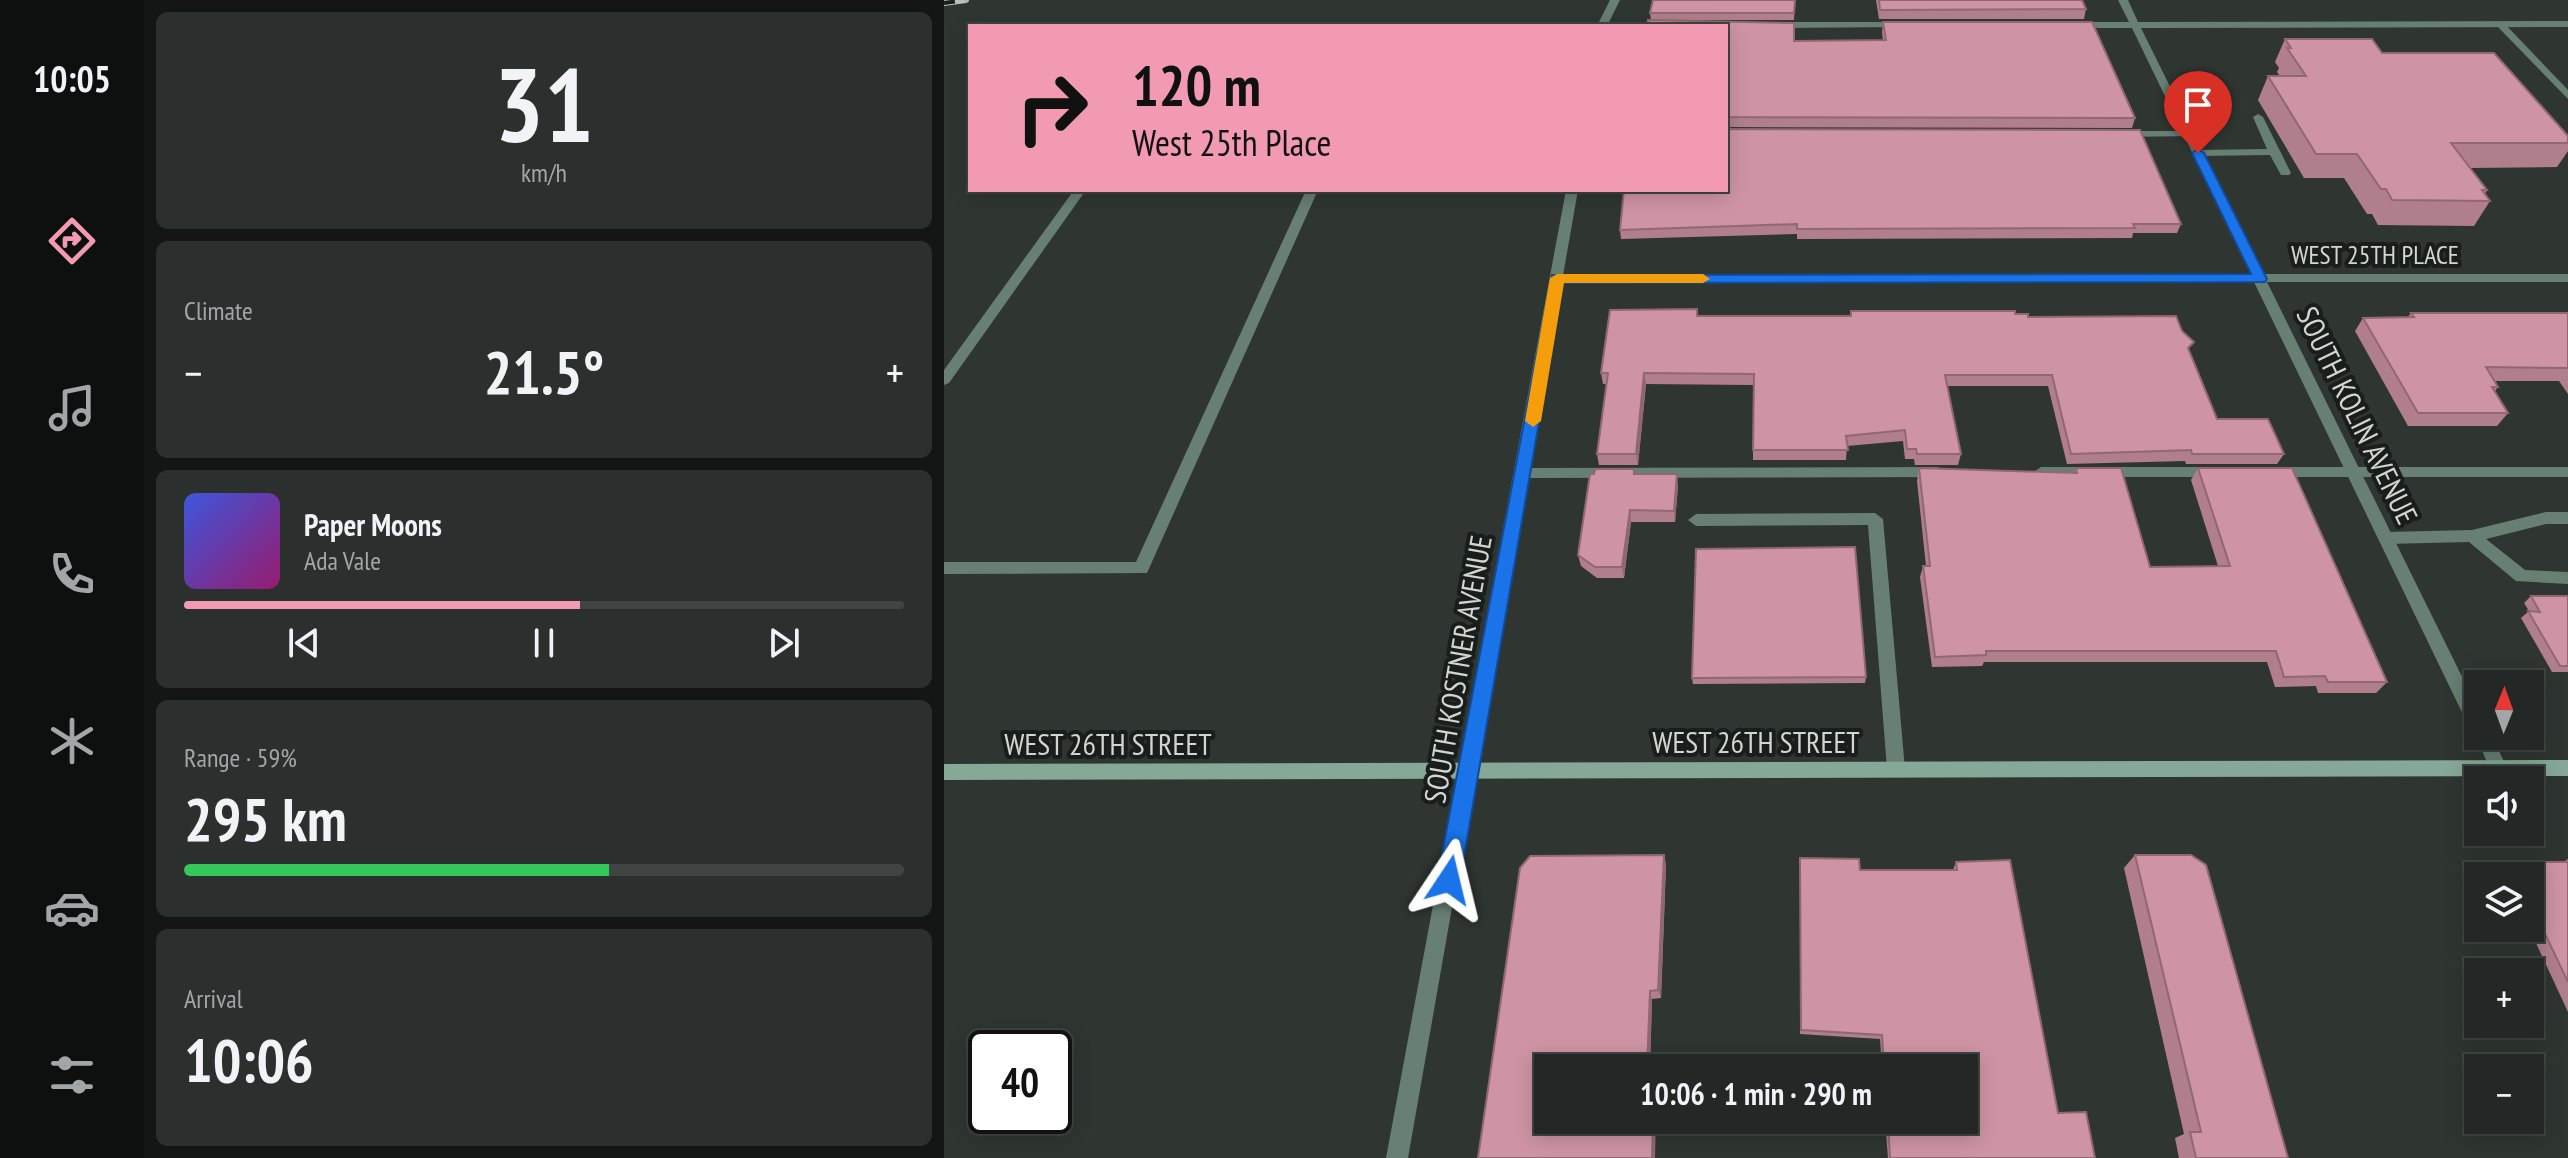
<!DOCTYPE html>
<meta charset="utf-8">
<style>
body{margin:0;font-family:"PT Sans Narrow",sans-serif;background:#2b302e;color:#f1f3f6;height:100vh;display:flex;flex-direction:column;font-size:30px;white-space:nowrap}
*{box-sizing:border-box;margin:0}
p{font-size:26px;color:#a3a6a7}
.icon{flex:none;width:44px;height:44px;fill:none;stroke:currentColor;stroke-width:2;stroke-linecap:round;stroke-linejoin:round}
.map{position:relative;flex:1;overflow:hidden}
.side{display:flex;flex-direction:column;gap:12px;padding:12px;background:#131615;width:800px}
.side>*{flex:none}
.banner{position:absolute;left:24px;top:24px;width:760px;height:168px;border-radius:0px;box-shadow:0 4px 20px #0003,0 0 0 2px #404443;background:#f19ab2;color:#111;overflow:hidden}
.needle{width:52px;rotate:1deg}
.buttons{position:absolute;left:1520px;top:670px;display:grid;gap:16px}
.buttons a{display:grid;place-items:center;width:80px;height:80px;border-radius:0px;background:#232826;box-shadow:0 4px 20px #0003,0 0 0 2px #404443;font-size:40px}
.speed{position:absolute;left:24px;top:1030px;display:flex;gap:16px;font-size:40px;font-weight:700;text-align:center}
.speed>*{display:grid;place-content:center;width:104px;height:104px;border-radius:50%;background:#232826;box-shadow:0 4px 20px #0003,0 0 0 2px #404443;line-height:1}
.speed .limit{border:4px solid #111;border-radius:12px;background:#fff;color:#111}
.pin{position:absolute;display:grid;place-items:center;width:68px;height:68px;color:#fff;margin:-82px -34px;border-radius:50% 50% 50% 0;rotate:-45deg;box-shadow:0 0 8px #0007}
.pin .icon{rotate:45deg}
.me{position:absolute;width:88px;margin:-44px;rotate:10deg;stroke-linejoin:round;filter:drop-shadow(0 0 6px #0008)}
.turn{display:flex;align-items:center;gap:28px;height:168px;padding:0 32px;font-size:36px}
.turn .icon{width:104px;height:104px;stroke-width:2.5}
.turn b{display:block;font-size:56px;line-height:68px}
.big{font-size:60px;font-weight:600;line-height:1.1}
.side .card{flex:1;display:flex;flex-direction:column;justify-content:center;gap:12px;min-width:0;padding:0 28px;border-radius:12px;background:#2b302e}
.side .dial{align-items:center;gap:0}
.dial b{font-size:104px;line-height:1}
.song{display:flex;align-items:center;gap:24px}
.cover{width:96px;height:96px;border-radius:12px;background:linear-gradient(135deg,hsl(230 70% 55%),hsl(320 70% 35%))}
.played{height:8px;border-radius:4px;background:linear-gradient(90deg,#f19ab2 55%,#404443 55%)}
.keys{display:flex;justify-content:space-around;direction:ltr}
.heat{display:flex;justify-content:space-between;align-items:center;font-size:44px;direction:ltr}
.charge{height:12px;border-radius:6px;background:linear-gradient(90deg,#34c759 59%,#404443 0)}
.trip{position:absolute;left:590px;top:1054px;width:444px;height:80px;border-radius:0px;background:#232826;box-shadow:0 4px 20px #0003,0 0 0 2px #404443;font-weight:600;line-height:80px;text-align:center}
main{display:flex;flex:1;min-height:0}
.tabs{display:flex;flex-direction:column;width:144px;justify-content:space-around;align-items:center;background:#0e100f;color:#a3a6a7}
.tabs .icon{width:56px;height:56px}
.tabs .selected{color:#f19ab2}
.tabs b{font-size:36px;color:#f1f3f6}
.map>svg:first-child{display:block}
</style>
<main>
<nav class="tabs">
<b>10:05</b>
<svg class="icon selected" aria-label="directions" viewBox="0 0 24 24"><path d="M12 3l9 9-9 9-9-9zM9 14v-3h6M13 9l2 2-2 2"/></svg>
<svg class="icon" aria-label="music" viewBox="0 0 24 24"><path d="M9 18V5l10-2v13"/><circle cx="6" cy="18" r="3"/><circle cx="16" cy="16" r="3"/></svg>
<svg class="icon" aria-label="phone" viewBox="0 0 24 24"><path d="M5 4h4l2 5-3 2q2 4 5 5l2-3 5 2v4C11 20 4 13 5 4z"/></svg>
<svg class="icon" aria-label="climate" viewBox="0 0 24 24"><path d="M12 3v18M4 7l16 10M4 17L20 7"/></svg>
<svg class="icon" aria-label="car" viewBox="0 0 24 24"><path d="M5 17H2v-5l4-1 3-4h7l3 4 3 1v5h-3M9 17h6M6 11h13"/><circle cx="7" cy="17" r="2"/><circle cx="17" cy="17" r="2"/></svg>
<svg class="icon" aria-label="filters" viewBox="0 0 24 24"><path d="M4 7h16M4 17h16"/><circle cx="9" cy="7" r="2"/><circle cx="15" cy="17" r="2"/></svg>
</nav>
<section class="side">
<div class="card dial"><b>31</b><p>km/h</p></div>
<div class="card"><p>Climate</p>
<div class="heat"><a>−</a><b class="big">21.5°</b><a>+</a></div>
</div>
<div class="card">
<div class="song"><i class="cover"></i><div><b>Paper Moons</b><p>Ada Vale</p></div></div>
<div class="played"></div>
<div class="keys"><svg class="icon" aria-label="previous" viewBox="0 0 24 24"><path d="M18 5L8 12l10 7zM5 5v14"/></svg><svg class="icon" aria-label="pause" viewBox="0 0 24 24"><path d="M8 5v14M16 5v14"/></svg><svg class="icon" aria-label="next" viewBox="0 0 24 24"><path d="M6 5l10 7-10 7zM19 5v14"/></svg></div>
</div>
<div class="card"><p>Range · 59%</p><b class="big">295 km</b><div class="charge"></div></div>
<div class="card"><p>Arrival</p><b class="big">10:06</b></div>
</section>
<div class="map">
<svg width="1624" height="1158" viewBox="0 0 1624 1158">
<rect width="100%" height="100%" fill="#2f3632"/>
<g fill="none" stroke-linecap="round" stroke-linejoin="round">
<path fill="#687f73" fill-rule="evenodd" d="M 1553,22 L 1559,22 L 1624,90 L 1624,99 L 1553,26 Z
M 1314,114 L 1319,117 L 1347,173 L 1345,175 L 1337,175 L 1326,155 L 1254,156 L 1249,153 L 1254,150 L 1323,149 L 1309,117 Z
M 1244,131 L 1249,134 L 1248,136 L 1176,137 L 1171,134 L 1176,131 Z
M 130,190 L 142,190 L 5,383 L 0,385 L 0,370 Z
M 362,190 L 374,190 L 203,573 L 0,574 L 0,562 L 192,562 Z
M 994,467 L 1001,472 L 994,477 L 580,478 L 573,473 L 580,468 Z
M 1097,467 L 1274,467 L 1281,472 L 1274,477 L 1097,477 L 1090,472 Z
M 1329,467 L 1624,467 L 1624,477 L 1329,477 L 1322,472 Z
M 1602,512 L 1624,512 L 1624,524 L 1602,524 L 1542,539 L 1581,570 L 1624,572 L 1624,584 L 1572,581 L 1525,542 L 1442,544 L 1434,538 L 1442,532 L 1528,530 Z
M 931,513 L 939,519 L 961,769 L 958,775 L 952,777 L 946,775 L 943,769 L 924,525 L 752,526 L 744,520 L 752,514 Z"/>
<path fill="#687f73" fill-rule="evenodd" d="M 1174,0 L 1184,0 L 1194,22 L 1624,21 L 1624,27 L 1197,28 L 1319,274 L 1624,274 L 1624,282 L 1323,282 L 1534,709 L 1534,736 L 1548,736 L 1563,768 L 1560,774 L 1554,776 L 1548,774 L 1531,734 L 1528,733 L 1310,282 L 613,282 L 607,278 L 613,274 L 1307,274 L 1188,28 L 1130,28 L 1125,25 L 1130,22 L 1185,22 Z
M 722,22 L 726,26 L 653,26 L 658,23 Z
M 958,22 L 961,23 L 961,27 L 830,28 L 825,25 L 830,22 Z"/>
<path fill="#687f73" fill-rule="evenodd" d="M 666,0 L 676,0 L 663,26 L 653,26 Z
M 622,190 L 634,190 L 464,1158 L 442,1158 Z"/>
<path fill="#85a996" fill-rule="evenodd" d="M 1624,760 L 1624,776 L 0,780 L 0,764 Z"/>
<g stroke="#b9bebb" stroke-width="6">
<path id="rail" d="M 0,3 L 22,0"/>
</g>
<use href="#rail" stroke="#191d1b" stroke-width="4" stroke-dasharray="11" stroke-linecap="butt"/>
</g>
<path fill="#b17f8c" d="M 709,0 L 851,0 L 850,20 L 710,20 L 850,23 L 850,41 L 939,40 L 938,32 L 939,22 L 1148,22 L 1191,118 L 1188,128 L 782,127 L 782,26 L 703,26 L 704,20 L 707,20 L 706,13 Z
M 932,0 L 1138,0 L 1142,9 L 1140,19 L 935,19 Z
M 1341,39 L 1438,53 L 1624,136 L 1624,151 L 1613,167 L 1525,168 L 1543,190 L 1541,194 L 1546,201 L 1530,226 L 1434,225 L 1428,214 L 1423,214 L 1400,178 L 1360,178 L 1314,100 L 1324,76 L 1336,76 L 1333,72 L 1335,68 L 1331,62 Z
M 680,190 L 1237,224 L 1233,233 L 1189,233 L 1188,238 L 853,239 L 853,234 L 677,239 L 676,230 Z
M 753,309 L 754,316 L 906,316 L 907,311 L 1071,314 L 1245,351 L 1273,419 L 1340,454 L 1333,464 L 1242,464 L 1241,461 L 1123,464 L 1104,386 L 1003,386 L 1017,454 L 1014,465 L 971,465 L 970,459 L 961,459 L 959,441 L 903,446 L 902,460 L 809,460 L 809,385 L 702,384 L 694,465 L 655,465 L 653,454 L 663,384 L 659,384 L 657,373 Z
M 1467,313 L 1624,313 L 1624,394 L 1615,381 L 1551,381 L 1554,387 L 1551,391 L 1564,413 L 1553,426 L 1464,426 L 1411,331 L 1419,318 L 1464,317 Z
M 975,468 L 1130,473 L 1132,468 L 1206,567 L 1274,566 L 1247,480 L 1254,468 L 1443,682 L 1432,693 L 1374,693 L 1372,686 L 1331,687 L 1323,662 L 1040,662 L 1038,666 L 988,667 L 976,577 L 979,566 L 982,566 L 973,481 Z
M 690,469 L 691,474 L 734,486 L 731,522 L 687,522 L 680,578 L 653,578 L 637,566 L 634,555 Z
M 1587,596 L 1624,596 L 1624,672 L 1608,672 L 1577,618 L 1585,611 L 1580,603 Z
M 922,677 L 921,683 L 749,684 L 748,678 Z
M 720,855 L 722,865 L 717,998 L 708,999 L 706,1068 L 604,1068 Z
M 1191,855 L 1344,1158 L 1235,1158 L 1231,1138 L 1240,1134 L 1180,868 Z
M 856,858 L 916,870 L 1009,870 L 1012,862 L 1114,1113 L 1151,1158 L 944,1158 L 941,1120 L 1020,1120 L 1020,1068 L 938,1068 L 936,1039 L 856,1034 Z
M 1624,859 L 1624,1012 L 1585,928 L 1586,928 L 1586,876 L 1561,876 L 1557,868 L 1567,862 L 1621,862 L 1621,861 Z"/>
<path fill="#906872" d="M 700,373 L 702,384 L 694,465 L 692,454 Z
M 733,474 L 734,486 L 731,522 L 730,511 Z
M 686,510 L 687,522 L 680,578 L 678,567 Z
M 720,855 L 722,865 L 717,998 L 714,990 Z
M 706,991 L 708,999 L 706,1068 L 703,1068 Z
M 709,1120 L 712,1120 L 711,1158 L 708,1158 Z"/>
<path fill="#ce94a3" stroke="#906872" stroke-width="2" d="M 709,0 L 851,0 L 850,13 L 706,13 Z
M 935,0 L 1138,0 L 1142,9 L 936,10 Z
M 704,20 L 850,23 L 850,41 L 942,40 L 939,22 L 1148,22 L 1191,118 L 782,117 L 782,26 L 703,26 Z
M 1341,39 L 1428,39 L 1438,53 L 1550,53 L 1624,136 L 1624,143 L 1507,143 L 1543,190 L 1538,190 L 1546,201 L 1448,200 L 1442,189 L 1437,189 L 1413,154 L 1372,154 L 1324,76 L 1362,76 L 1343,48 L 1347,48 Z
M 782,129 L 1196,130 L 1237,224 L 1189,224 L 1191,228 L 853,229 L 853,224 L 676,230 L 680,190 L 782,190 Z
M 753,309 L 753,316 L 907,316 L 907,311 L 1071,311 L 1071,314 L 1084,314 L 1084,317 L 1232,316 L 1238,331 L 1250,342 L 1244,348 L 1273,419 L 1324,419 L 1340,454 L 1248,454 L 1247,450 L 1127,454 L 1108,375 L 1001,375 L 1017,454 L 973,454 L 972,449 L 963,449 L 961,430 L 902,436 L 904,450 L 809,450 L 810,374 L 700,373 L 692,454 L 653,454 L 664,373 L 657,373 L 666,310 Z
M 1467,313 L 1624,313 L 1624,368 L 1542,367 L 1554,387 L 1548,387 L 1564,413 L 1474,413 L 1419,318 L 1470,317 Z
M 975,468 L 1133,473 L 1132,468 L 1177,468 L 1206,567 L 1286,566 L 1254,468 L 1348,468 L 1443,682 L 1384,682 L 1381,676 L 1340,677 L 1332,651 L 1042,651 L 1042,655 L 991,657 L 979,566 L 986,566 Z
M 651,469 L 690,469 L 690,474 L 733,474 L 730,511 L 686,510 L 678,567 L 651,567 L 634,555 L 646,474 L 650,474 Z
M 911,547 L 922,677 L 748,678 L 752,549 Z
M 1587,596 L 1624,596 L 1624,666 L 1616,666 L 1584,611 L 1596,612 Z
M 720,855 L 714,990 L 706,991 L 703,1068 L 604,1068 L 604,1120 L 709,1120 L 708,1158 L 534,1158 L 576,868 L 586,856 Z
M 1191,855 L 1247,855 L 1262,865 L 1344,1158 L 1252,1158 L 1246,1132 L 1257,1132 Z
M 856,858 L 915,859 L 916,870 L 1013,870 L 1012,862 L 1066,860 L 1114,1113 L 1142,1112 L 1151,1158 L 946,1158 L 944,1120 L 1020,1120 L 1020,1068 L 940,1068 L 938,1035 L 857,1030 Z
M 1567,862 L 1624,862 L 1624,982 L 1586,902 L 1586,876 L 1574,876 Z"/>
<path fill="#1a73e8" stroke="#114b97" stroke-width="2" d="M 1254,149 L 1260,153 L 1323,279 L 1321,282 L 619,283 L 516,880 L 512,888 L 505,891 L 497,888 L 493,880 L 608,275 L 1307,274 L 1248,153 Z"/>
<path fill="#f59e0b" d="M 613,274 L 759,274 L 766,279 L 759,283 L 620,283 L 597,421 L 589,427 L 581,421 L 606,278 Z"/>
<g text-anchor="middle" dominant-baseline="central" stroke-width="8" stroke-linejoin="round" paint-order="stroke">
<g font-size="26" fill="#d2d6d3" stroke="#191d1b">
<text x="1431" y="254">WEST 25TH PLACE</text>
</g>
<g font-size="30" fill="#d2d6d3" stroke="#191d1b">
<text transform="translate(1414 415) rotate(64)">SOUTH KOLIN AVENUE</text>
<text transform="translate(513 669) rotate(-80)">SOUTH KOSTNER AVENUE</text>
<text x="812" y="741">WEST 26TH STREET</text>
<text x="164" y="743">WEST 26TH STREET</text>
</g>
</g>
</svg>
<div class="buttons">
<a><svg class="needle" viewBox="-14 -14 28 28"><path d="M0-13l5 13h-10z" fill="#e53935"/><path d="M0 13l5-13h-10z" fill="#a3a6a7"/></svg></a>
<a><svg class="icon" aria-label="sound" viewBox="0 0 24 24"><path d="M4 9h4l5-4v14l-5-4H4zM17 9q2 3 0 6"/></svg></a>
<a><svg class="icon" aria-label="layers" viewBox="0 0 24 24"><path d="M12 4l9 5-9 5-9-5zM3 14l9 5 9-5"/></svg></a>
<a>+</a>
<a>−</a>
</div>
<div class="speed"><div class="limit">40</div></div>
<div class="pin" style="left:1254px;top:153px;background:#d93025"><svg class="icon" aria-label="arrive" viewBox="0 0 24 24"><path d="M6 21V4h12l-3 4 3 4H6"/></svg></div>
<svg class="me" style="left:505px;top:880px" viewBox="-20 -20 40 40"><path d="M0-17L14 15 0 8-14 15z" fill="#1a73e8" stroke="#fff" stroke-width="4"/></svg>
<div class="trip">10:06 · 1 min · 290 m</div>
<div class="banner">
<div class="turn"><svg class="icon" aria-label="right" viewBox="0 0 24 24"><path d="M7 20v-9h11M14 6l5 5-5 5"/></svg><div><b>120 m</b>West 25th Place</div></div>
</div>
</div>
</main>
